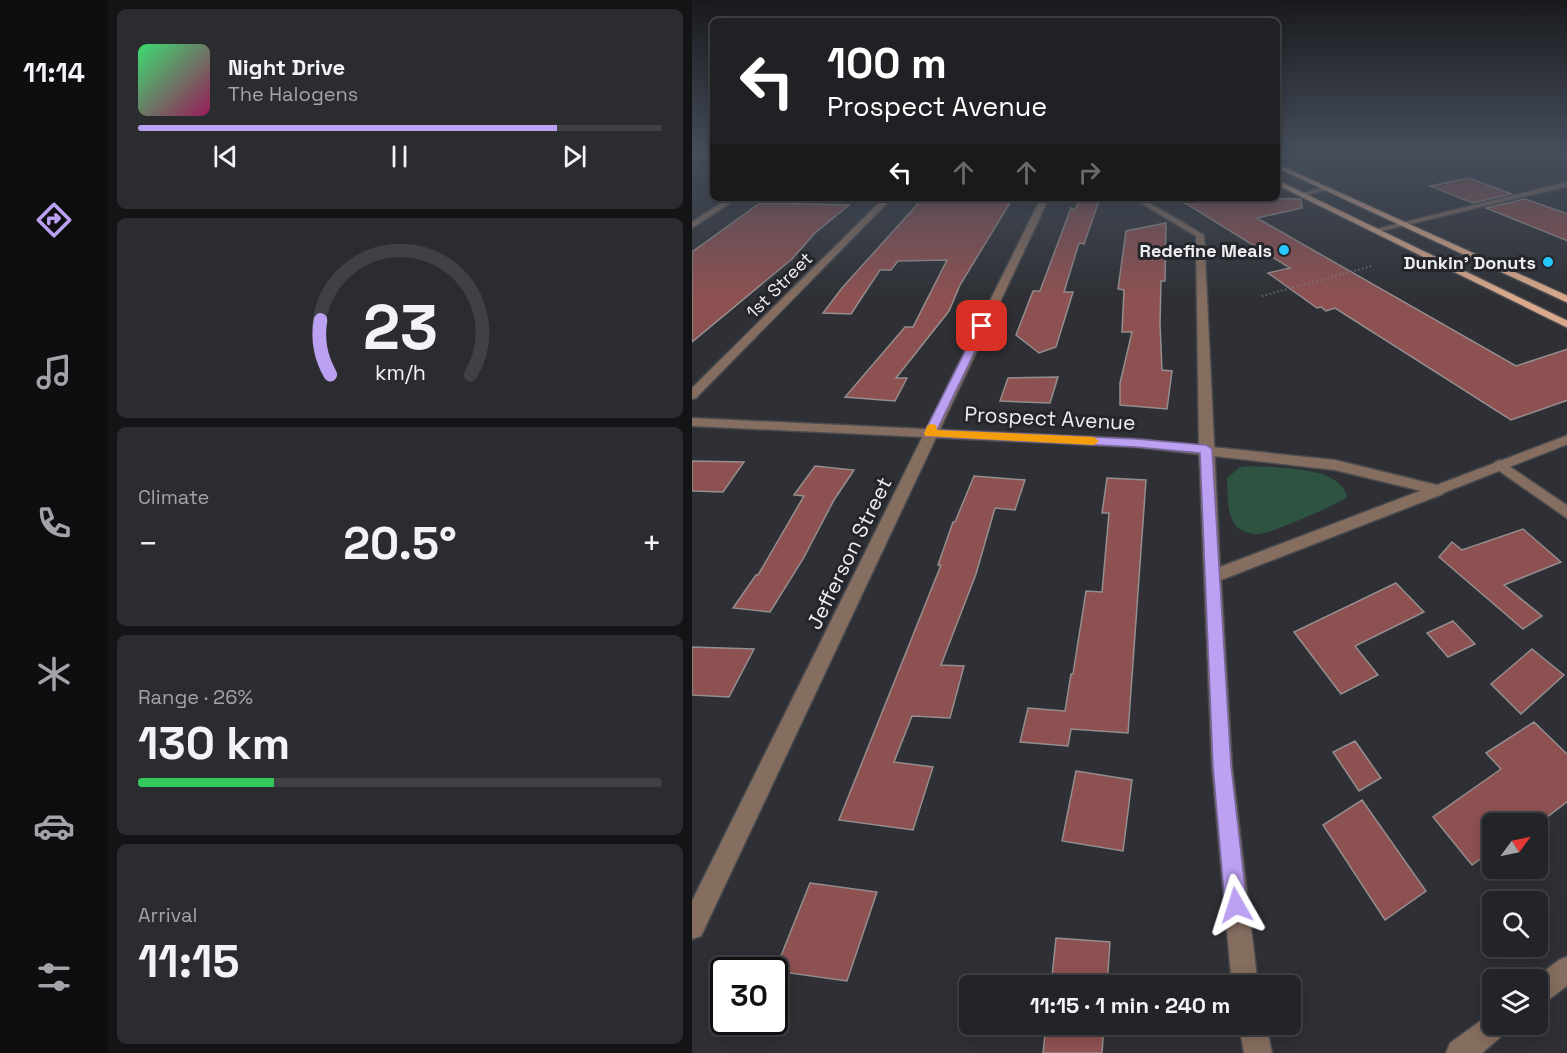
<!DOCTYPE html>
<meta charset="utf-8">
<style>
body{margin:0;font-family:"Space Grotesk",sans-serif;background:#2a2c30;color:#f1f3f6;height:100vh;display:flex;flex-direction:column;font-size:22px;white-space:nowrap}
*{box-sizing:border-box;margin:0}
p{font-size:20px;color:#a2a4a8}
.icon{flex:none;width:33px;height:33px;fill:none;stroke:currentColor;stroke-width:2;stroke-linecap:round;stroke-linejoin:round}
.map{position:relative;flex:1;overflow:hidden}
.sheet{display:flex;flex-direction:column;gap:9px;padding:9px;background:#131416;width:584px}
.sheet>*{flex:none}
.top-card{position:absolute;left:18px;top:18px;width:570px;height:183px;border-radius:9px;box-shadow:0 3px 15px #0003,0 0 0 2px #3f4145;background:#202124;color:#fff;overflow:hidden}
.needle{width:39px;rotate:57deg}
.tools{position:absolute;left:790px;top:813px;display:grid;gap:12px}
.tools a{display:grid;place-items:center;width:66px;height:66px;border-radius:9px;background:#222428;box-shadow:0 3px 15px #0003,0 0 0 2px #3f4145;font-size:30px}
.speed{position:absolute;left:18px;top:957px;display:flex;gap:12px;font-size:30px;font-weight:700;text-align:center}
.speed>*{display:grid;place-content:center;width:78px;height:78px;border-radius:50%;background:#222428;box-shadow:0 3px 15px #0003,0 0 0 2px #3f4145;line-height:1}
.speed .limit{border:3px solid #111;border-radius:9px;background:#fff;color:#111}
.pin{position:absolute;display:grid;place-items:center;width:51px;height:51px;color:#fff;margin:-26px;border-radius:12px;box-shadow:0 3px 9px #0006}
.me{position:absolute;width:66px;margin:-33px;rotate:354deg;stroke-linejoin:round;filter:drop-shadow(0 0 4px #0008)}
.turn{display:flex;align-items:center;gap:21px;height:126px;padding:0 18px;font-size:27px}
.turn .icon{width:78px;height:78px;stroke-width:2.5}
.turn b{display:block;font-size:42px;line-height:51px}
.lanes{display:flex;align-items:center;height:57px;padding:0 18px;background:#0003;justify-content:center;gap:30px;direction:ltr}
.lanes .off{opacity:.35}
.big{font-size:45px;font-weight:700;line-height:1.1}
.sheet .widget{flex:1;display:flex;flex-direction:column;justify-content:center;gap:9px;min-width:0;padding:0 21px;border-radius:9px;background:#2a2c30}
.sheet .dial{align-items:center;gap:0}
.dial svg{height:156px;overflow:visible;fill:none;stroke:#3f4145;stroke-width:7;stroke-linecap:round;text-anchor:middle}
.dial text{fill:#f1f3f6;stroke:none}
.song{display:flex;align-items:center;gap:18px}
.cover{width:72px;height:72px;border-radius:9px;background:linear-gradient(135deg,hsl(140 70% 55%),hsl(330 70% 35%))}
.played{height:6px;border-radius:3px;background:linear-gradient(90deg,#bca0f2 80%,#3f4145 80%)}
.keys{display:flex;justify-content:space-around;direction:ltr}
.heat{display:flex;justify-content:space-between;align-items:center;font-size:33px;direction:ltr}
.charge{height:9px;border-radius:4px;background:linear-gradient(90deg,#34c759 26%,#3f4145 0)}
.trip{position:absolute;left:267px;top:975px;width:342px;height:60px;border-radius:9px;background:#222428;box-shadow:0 3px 15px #0003,0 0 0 2px #3f4145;font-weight:700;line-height:60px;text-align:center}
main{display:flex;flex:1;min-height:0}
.dock{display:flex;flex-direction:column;width:108px;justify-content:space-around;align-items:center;background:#0e0e10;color:#a2a4a8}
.dock .icon{width:42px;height:42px}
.dock .selected{color:#bca0f2}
.dock b{font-size:27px;color:#f1f3f6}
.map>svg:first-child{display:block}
</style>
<main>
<nav class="dock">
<b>11:14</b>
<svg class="icon selected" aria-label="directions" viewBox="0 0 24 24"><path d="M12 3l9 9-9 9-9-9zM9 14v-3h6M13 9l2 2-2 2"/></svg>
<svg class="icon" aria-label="music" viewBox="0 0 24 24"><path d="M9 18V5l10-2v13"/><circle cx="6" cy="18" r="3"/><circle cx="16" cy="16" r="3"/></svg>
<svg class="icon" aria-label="phone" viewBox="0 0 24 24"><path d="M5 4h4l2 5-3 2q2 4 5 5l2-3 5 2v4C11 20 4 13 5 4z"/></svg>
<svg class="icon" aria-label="climate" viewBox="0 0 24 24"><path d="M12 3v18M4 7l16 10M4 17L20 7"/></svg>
<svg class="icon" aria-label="car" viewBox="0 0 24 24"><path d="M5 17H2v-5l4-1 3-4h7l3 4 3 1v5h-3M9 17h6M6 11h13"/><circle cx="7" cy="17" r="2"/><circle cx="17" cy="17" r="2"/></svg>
<svg class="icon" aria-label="filters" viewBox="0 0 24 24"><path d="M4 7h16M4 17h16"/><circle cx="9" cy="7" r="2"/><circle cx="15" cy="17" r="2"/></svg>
</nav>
<section class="sheet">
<div class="widget">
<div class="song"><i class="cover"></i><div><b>Night Drive</b><p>The Halogens</p></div></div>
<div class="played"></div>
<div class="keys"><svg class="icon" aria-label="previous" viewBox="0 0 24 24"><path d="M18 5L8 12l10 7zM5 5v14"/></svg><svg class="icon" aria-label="pause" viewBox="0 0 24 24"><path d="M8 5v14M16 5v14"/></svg><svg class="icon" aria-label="next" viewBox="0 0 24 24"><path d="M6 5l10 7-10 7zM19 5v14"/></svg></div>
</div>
<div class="widget dial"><svg viewBox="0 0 100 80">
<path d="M14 69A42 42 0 1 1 86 69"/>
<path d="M14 69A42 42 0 0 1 9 41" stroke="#bca0f2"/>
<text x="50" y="56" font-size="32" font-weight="700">23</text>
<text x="50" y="72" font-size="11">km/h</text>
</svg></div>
<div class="widget"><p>Climate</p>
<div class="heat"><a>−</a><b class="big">20.5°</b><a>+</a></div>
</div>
<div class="widget"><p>Range · 26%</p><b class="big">130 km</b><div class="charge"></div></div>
<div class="widget"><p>Arrival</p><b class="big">11:15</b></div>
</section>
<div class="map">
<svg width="876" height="1053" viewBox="0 0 876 1053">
<rect width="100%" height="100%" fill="#2e3035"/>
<path fill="#2e5441" d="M 556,466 C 583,468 649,465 655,497 C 644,505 578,534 566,534 C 560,535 549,531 545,527 C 534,516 536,492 535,478 L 548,467 Z"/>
<path fill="#8e5151" stroke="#958e8e" stroke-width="1.5" d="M 777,178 L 820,194 L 781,203 L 738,186 Z
M 231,198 L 321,198 L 268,285 L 257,311 L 204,378 L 215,378 L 203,401 L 153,397 L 213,327 L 221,327 L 255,260 L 206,261 L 199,270 L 188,270 L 159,314 L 131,313 L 150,288 Z
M 388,198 L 408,198 L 392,244 L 387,243 L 372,292 L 381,292 L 364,347 L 347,353 L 324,335 L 341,291 L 348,291 L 379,208 L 383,210 Z
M 485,198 L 609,199 L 610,208 L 565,218 L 824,366 L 876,349 L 876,400 L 819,420 L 643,308 L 634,311 L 629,307 L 625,308 L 576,273 L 598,268 Z
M 833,199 L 876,214 L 876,241 L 794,208 Z
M 68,203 L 157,205 L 123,233 L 100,259 L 0,342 L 0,252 Z
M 474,223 L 473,281 L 469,281 L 468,324 L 470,370 L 480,371 L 475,409 L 428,405 L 428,383 L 440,332 L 430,332 L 432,290 L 426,289 L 434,231 Z
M 366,377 L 358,403 L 308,401 L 316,378 Z
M 0,461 L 52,462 L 31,492 L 0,491 Z
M 123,466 L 162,470 L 142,500 L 111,559 L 78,612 L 41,608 L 64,575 L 66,575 L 112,496 L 102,495 Z
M 282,476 L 333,480 L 323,510 L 303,508 L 284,574 L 249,665 L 272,666 L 258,718 L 220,716 L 202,762 L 241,767 L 221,830 L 147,820 L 249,565 L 246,565 L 261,522 L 263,522 Z
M 415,478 L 454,480 L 436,733 L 379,729 L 376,746 L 328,742 L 336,708 L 373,711 L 379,674 L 381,674 L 394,591 L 410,592 L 417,513 L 410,513 Z
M 831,529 L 869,562 L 812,585 L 850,616 L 831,629 L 747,557 L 760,542 L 770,550 Z
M 704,583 L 732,612 L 663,646 L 686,675 L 649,694 L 602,632 Z
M 761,621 L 783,644 L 756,657 L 735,633 Z
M 0,647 L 62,649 L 37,697 L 0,695 Z
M 840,649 L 872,675 L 829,714 L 799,684 Z
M 842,722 L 876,755 L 876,801 L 846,824 L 801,824 L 801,850 L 780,865 L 741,817 L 809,769 L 794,753 Z
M 663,741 L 689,778 L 667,791 L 641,752 Z
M 384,771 L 440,780 L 431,851 L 370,841 Z
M 670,800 L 734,891 L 693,920 L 631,825 Z
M 118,883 L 185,892 L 155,981 L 83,971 Z
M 364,938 L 418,942 L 415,986 L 359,986 Z
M 354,1024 L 412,1024 L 410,1053 L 351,1053 Z"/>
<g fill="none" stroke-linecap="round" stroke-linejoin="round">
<g stroke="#494b4f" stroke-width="3">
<path id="service" d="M 636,186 L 638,189 L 611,196 L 607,194 Z"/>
</g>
<g stroke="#494b4f" stroke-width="3">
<path id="minor" d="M 0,154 L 21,154 L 21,158 L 0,158 Z
M 876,182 L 876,186 L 685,232 L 681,230 Z
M 37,198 L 46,198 L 0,228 L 0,222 Z
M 192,198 L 200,198 L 4,398 L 0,399 L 0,388 Z
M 349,198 L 357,198 L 9,936 L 0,939 L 0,901 Z
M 440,198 L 449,198 L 512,235 L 528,567 L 741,486 L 746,485 L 753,490 L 751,494 L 529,580 L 540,766 L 566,986 L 540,986 L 520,766 L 507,449 L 504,236 Z
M 808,460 L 876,506 L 876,519 L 803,468 L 801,465 L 803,462 Z
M 876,956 L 876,985 L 855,1001 L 846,1005 L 846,980 L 841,980 L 867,960 Z
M 801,1012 L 801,1024 L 817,1024 L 813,1033 L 790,1053 L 754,1053 L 758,1043 Z
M 547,1024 L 574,1024 L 580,1053 L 552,1053 Z"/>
</g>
<g stroke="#494b4f" stroke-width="3">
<path id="tertiary" d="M 0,418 L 444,439 L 643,460 L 745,485 L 876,435 L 876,444 L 746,495 L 643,470 L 444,447 L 0,426 Z"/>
</g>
<g stroke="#494b4f" stroke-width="3">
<path id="primary" d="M 585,164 L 876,296 L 876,303 L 585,168 Z
M 585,180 L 876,321 L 876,328 L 585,185 Z"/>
</g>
<path stroke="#828488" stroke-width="2" stroke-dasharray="1 3" stroke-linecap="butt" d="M 570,296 L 680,266"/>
<use href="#service" fill="#856d5f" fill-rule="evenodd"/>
<use href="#minor" fill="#856d5f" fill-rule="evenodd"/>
<use href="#tertiary" fill="#856d5f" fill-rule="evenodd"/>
<use href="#primary" fill="#daa98b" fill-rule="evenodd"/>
</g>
<linearGradient id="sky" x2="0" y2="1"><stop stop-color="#191a1d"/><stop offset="0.51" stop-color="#464e5c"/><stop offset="1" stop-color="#464e5c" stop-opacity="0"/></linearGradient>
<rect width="876" height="298" fill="url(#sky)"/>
<path fill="#bca0f2" stroke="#7a689d" stroke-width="1.5" d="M 287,324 L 295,326 L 245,430 L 444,439 L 514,445 L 520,449 L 539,766 L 555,905 L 552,913 L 544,916 L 536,913 L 533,905 L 521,766 L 508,453 L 444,447 L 233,436 L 232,433 Z"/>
<path fill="#f59e0b" d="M 240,424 L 244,425 L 245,430 L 402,437 L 407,441 L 402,445 L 233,436 L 232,433 L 236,425 Z"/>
<g fill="#25c9fe" stroke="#25262b" stroke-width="2">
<circle cx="592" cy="250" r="6"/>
<circle cx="856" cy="262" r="6"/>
</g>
<g text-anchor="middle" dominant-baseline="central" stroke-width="6" stroke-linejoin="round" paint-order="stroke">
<g font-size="18" font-weight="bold" fill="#edeef1" stroke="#25262b" text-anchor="end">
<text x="580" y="250">Redefine Meals</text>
<text x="844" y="262">Dunkin' Donuts</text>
</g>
<g font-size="18" fill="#edeef1" stroke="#25262b">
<text transform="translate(87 285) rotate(-45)">1st Street</text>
</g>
<g font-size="21" fill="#edeef1" stroke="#25262b">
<text transform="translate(358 418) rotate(3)">Prospect Avenue</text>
<text transform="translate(157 553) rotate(-64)">Jefferson Street</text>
</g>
</g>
</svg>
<div class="tools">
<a><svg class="needle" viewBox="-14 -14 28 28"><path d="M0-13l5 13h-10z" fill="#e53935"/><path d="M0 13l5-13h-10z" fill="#a2a4a8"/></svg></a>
<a><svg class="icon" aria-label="search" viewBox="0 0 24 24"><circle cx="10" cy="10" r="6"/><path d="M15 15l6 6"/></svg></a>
<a><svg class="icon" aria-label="layers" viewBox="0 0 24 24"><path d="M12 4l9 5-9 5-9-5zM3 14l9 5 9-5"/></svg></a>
</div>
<div class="speed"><div class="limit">30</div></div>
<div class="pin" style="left:290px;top:326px;background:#d93025"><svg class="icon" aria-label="arrive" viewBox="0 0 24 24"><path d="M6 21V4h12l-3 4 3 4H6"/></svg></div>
<svg class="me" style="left:544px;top:905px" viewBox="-20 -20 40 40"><path d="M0-17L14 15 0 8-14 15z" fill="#bca0f2" stroke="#fff" stroke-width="4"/></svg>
<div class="trip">11:15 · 1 min · 240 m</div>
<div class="top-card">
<div class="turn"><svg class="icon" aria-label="left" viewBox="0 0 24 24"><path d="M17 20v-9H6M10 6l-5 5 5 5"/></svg><div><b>100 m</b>Prospect Avenue</div></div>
<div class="lanes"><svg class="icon" aria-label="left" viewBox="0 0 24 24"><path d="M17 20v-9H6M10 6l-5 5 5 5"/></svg><svg class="icon off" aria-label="ahead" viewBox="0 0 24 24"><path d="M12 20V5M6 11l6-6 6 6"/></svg><svg class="icon off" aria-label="ahead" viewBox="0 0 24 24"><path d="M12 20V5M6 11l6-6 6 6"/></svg><svg class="icon off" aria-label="right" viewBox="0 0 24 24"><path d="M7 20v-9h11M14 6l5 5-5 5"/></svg></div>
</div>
</div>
</main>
